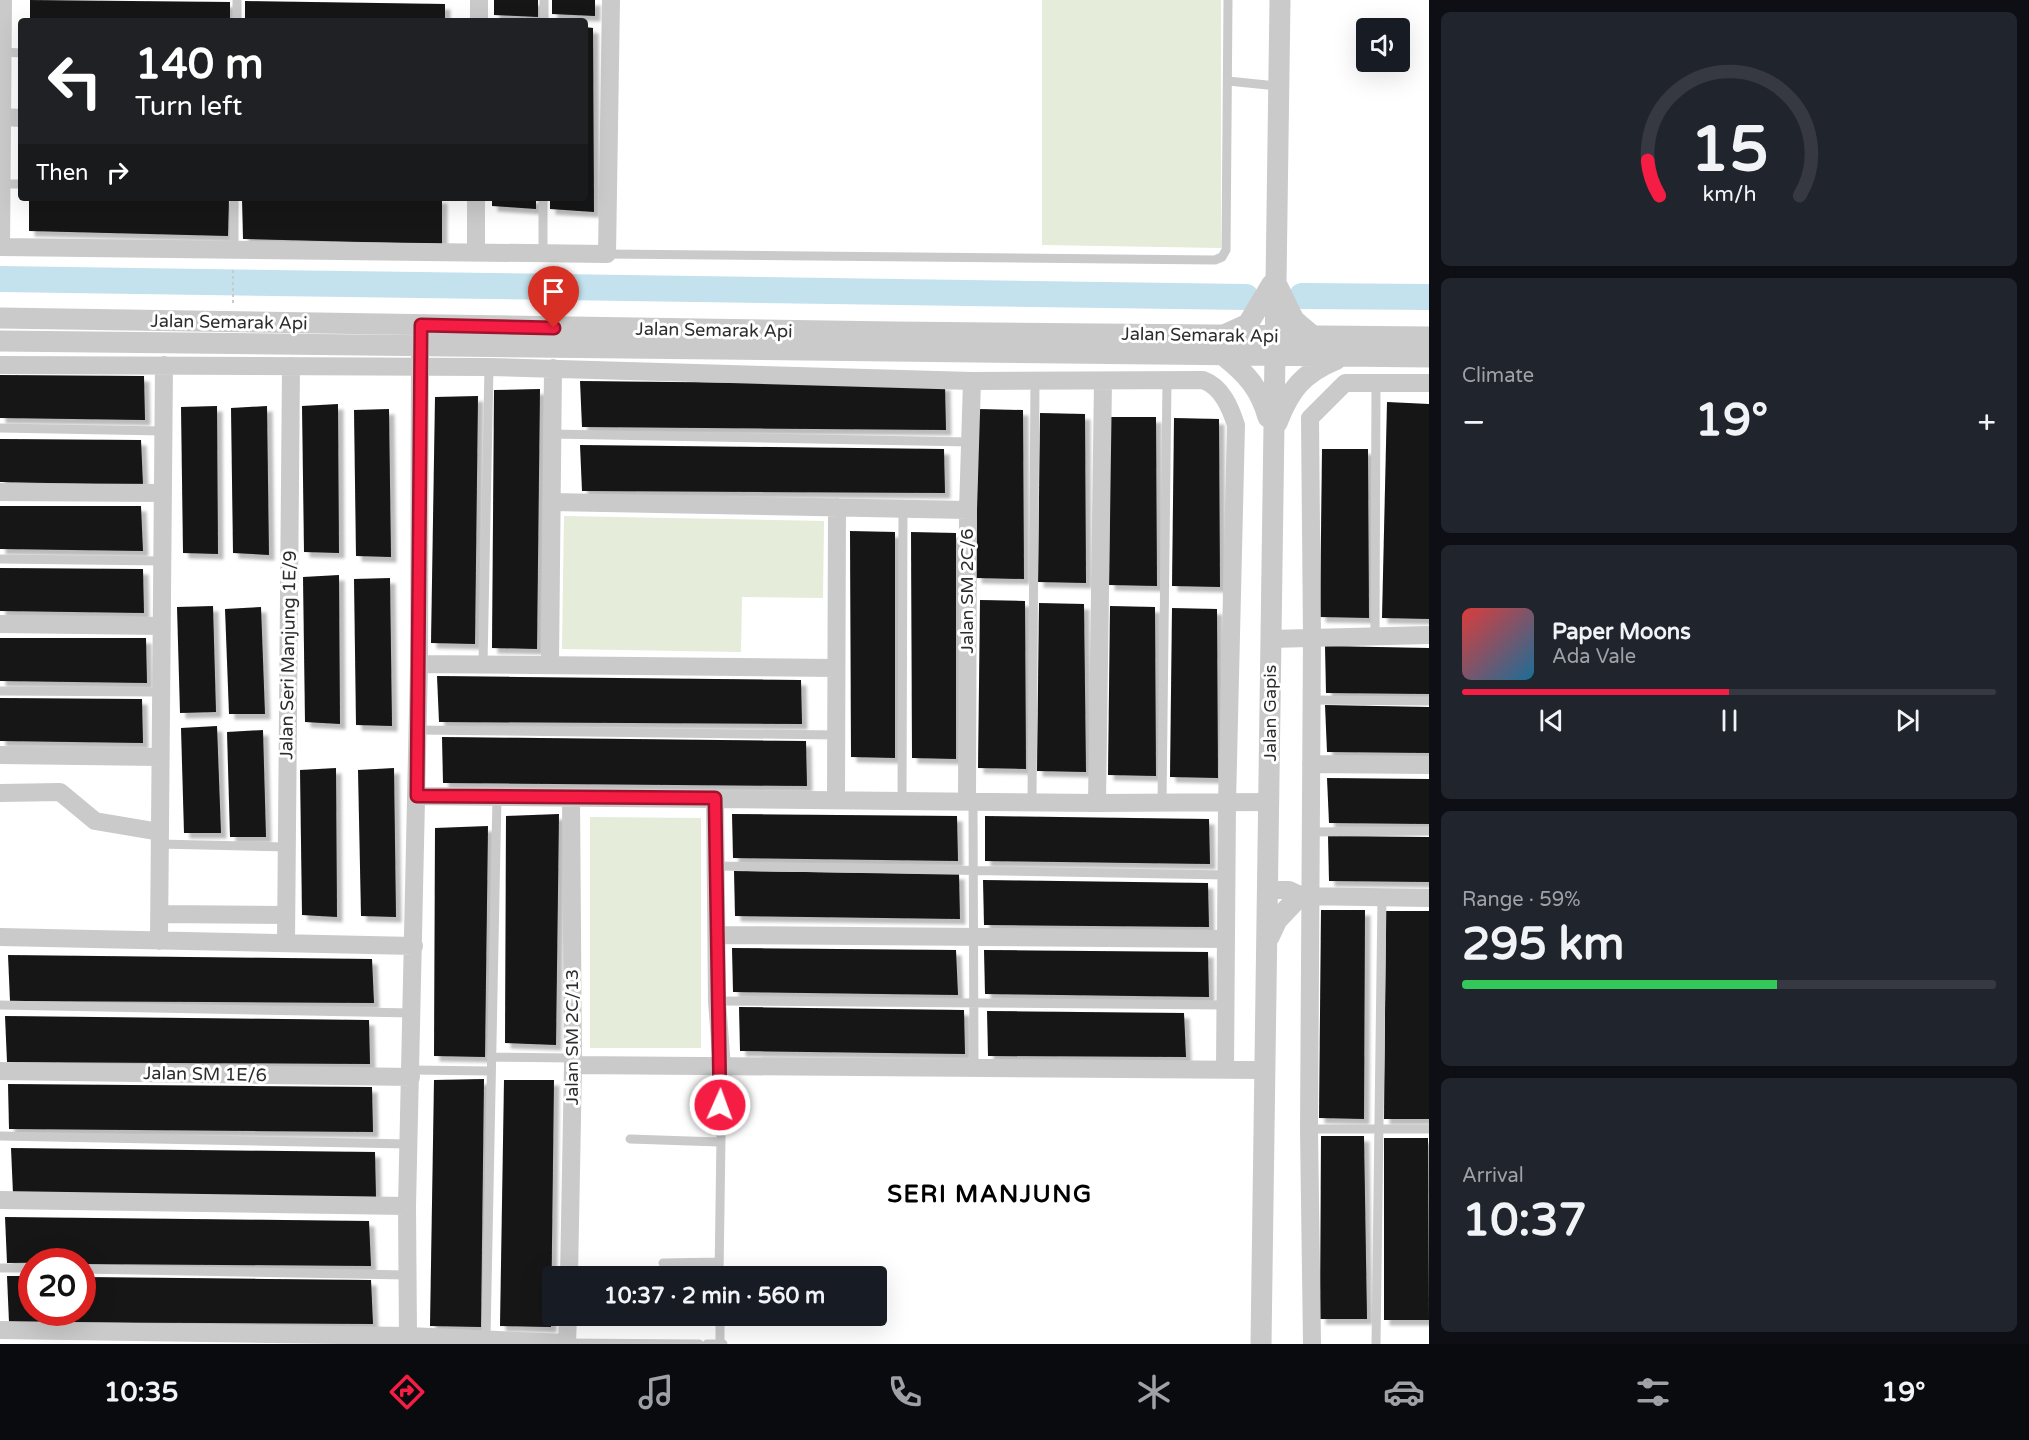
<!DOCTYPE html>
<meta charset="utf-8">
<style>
body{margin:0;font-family:"Varela Round",sans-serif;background:#20242c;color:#f1f3f6;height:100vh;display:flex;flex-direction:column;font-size:22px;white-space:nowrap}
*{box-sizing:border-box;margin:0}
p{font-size:20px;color:#9ea1a6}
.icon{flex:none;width:33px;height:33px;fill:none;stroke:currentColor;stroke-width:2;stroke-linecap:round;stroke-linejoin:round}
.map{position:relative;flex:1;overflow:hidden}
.details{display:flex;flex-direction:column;gap:12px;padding:12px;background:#0d0f14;width:600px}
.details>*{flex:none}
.banner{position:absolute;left:18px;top:18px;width:570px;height:183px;border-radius:6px;box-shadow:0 6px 24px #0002;background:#202124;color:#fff;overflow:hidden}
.buttons{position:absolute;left:1356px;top:18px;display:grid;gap:12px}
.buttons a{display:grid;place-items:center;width:54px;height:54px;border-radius:6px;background:#171b24;box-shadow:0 6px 24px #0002;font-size:30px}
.speed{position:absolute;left:18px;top:1248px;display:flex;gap:12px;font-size:30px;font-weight:700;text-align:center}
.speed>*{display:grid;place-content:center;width:78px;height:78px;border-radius:50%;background:#171b24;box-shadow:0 6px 24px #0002;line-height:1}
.speed .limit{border:9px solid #d22;background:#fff;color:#111}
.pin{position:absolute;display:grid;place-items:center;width:51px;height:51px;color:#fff;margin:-62px -26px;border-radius:50% 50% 50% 0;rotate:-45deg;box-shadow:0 0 6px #0007}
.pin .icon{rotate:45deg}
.me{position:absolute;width:66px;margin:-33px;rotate:2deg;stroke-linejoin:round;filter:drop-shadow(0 0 4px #0008)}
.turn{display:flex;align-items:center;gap:21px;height:126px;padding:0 18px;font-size:27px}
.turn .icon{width:78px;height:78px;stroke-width:2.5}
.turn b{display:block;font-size:42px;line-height:51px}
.then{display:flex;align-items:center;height:57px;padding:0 18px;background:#0003;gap:12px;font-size:22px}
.big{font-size:45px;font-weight:800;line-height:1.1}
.details .widget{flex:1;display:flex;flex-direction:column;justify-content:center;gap:9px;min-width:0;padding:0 21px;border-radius:9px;background:#20242c}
.details .dial{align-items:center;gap:0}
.dial svg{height:156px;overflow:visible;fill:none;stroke:#363941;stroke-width:7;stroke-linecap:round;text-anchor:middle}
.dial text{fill:#f1f3f6;stroke:none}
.song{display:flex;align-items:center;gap:18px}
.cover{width:72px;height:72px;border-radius:9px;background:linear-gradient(135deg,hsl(0 70% 55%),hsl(200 70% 35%))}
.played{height:6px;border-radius:3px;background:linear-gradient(90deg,#f61d44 50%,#363941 50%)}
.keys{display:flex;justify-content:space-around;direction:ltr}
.heat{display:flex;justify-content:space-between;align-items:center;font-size:33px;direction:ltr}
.charge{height:9px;border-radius:4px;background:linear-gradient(90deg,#34c759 59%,#363941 0)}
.trip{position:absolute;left:542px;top:1266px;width:345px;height:60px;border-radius:6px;background:#171b24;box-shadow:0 6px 24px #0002;font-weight:800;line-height:60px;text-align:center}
.dock{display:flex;height:96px;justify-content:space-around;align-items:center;background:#090b0e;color:#9ea1a6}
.dock .icon{width:42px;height:42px}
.dock .selected{color:#f61d44}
.dock b{font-size:27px;color:#f1f3f6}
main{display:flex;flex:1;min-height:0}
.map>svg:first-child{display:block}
</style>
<main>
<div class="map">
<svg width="1429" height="1344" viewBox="0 0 1429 1344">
<defs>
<filter id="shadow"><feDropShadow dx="5.5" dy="5.5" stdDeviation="1.5" flood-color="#0004"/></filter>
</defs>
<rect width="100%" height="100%" fill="#fff"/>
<path fill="#e5ecd9" d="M 1042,0 L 1221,0 L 1221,248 L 1042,245 Z
M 564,516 L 824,521 L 823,598 L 742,597 L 741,652 L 562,649 Z
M 590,817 L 701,818 L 701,1048 L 590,1048 Z"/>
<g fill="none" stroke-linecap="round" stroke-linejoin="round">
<path stroke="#c3e2ee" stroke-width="26" d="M 0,279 L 1246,297
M 1302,296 L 1429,297"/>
</g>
<path fill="#141414" filter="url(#shadow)" d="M 30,0 L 230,2 L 230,21 L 30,21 Z
M 494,0 L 538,0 L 538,17 L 494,15 Z
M 552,0 L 595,0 L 595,16 L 552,14 Z
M 245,1 L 445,4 L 445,21 L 245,21 Z
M 585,27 L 593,28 L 594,212 L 550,209 L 550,198 L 585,198 Z
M 29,198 L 229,198 L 228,236 L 29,231 Z
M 242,198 L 442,198 L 442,244 L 243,239 Z
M 492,198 L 536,198 L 536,209 L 492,206 Z
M 0,375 L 144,376 L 145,420 L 0,418 Z
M 580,381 L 945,385 L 946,430 L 582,427 Z
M 540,389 L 537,649 L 492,648 L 494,390 Z
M 478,396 L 475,644 L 431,643 L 435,397 Z
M 1387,402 L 1429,404 L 1429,619 L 1382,618 Z
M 338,404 L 339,553 L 304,552 L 302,406 Z
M 217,406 L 218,554 L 183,553 L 181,407 Z
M 267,406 L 269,555 L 233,553 L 231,408 Z
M 389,409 L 391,557 L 356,556 L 354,410 Z
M 978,409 L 1023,410 L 1024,579 L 976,578 Z
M 1040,413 L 1085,414 L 1086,583 L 1038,582 Z
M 1110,417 L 1156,417 L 1157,586 L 1109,585 Z
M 1174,418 L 1219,419 L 1220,587 L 1172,586 Z
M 0,439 L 141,440 L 143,485 L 0,482 Z
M 580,445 L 944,449 L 945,493 L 582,491 Z
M 1322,449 L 1368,449 L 1369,618 L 1320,617 Z
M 0,506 L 141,506 L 143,551 L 0,549 Z
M 850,531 L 895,532 L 895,758 L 851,757 Z
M 911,532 L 956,533 L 956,759 L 912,758 Z
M 0,568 L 143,569 L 144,613 L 0,611 Z
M 339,575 L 340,724 L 305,722 L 303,577 Z
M 390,578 L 392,726 L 356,725 L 354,579 Z
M 980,600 L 1025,601 L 1026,769 L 978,768 Z
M 1039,603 L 1084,604 L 1086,772 L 1037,771 Z
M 213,606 L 216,712 L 180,713 L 177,607 Z
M 1110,606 L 1155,607 L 1156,776 L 1108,775 Z
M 261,607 L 265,714 L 229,714 L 225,609 Z
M 1172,608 L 1217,609 L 1218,778 L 1170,777 Z
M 0,638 L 146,638 L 147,683 L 0,681 Z
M 1325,646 L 1429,648 L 1429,694 L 1326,693 Z
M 437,676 L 801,680 L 802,724 L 439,722 Z
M 0,698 L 142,699 L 143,743 L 0,741 Z
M 1325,705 L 1429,707 L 1429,753 L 1327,752 Z
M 217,726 L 221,833 L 184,833 L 181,728 Z
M 263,730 L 266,837 L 230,837 L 227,732 Z
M 442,737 L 806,741 L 807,786 L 443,783 Z
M 336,768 L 337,917 L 302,915 L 300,770 Z
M 394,768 L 396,917 L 361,916 L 358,770 Z
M 1327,778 L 1429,779 L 1429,824 L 1329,823 Z
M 559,814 L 556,1045 L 505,1043 L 506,816 Z
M 732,814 L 957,816 L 958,861 L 733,858 Z
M 985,816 L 1209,819 L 1210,864 L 985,861 Z
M 488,826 L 485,1057 L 434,1056 L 435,828 Z
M 1328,836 L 1429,837 L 1429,882 L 1329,881 Z
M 734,871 L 959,874 L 960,919 L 735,916 Z
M 983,880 L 1208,883 L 1209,927 L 984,925 Z
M 1321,910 L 1365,910 L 1364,1119 L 1319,1118 Z
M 1386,911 L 1429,911 L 1429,1119 L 1384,1119 Z
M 732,948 L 956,950 L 958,995 L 733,992 Z
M 984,950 L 1208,952 L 1209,997 L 985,994 Z
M 8,955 L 372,959 L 374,1003 L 10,1001 Z
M 739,1007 L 964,1010 L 965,1054 L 740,1051 Z
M 987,1011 L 1184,1013 L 1186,1057 L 988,1056 Z
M 5,1016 L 369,1020 L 370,1064 L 7,1062 Z
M 484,1079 L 481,1327 L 430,1326 L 434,1080 Z
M 504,1080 L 554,1080 L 551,1327 L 500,1326 Z
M 8,1084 L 372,1087 L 373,1132 L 9,1129 Z
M 1321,1136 L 1364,1136 L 1367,1319 L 1320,1319 Z
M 1384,1138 L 1428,1138 L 1429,1320 L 1384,1320 Z
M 11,1148 L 375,1152 L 376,1197 L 13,1194 Z
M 5,1217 L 369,1221 L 371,1266 L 82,1264 L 82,1262 L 7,1263 Z
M 7,1276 L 32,1276 L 32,1312 L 82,1312 L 82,1277 L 371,1280 L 373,1324 L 9,1322 Z"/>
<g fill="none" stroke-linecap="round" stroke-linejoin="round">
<path stroke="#cacaca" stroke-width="2" stroke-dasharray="3 3" stroke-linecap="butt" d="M 233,303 L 233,267"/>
<path stroke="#cacaca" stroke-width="9" d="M 237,21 L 237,0
M 544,21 L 544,0
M 2,52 L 21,53
M 1228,81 L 1278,86
M 1,184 L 21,184
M 234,249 L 234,198
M 543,252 L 543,198
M 607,254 L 1215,260 L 1222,257 L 1226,250 L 1228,0
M 0,428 L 163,431
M 552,434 L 970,442
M 0,559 L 162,561
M 1375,635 L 1376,382
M 483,664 L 489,367
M 0,691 L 161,692
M 1311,700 L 1429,701
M 418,730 L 836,735
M 902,800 L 903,508
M 973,801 L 974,1068
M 1032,802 L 1035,381
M 1162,803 L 1167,380
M 1309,832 L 1429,831
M 159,844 L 286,847
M 716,866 L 1226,875
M 717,1001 L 1225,1005
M 0,1005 L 412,1013
M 491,1057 L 573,1058
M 411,1070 L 491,1071
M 1309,1129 L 1429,1129
M 0,1136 L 409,1144
M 630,1139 L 719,1142
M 663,1263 L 719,1262
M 0,1268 L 32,1268
M 82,1269 L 407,1275
M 719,1276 L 722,1068
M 720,1316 L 720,1344
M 486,1337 L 497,796
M 567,1343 L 699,1344
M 707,1344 L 723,1344
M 1376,1344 L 1382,897"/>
<path stroke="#cacaca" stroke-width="18" d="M 479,21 L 479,0
M 2,117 L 21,118
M 0,247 L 607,254 L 611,0
M 1,247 L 3,0
M 476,250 L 476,198
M 0,365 L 489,367 L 972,381 L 1203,380 C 1222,387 1230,407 1236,425 L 1227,803 L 1225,1069
M 0,492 L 163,493
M 551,502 L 968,510
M 0,624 L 161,626
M 1270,639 L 1429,635
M 419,664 L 836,668
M 550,664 L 553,368
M 0,755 L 160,757
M 1311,764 L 1429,765
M 0,793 L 60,792 L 95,821 L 160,832
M 417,796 L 1097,803 L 1269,802
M 715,798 L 717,1001 L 722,1068
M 836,799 L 837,507
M 967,801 L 968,510 L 972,381
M 1097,803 L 1103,381
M 1268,890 L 1289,890 L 1302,896 L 1429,898
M 159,914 L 286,915
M 717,935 L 1226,939
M 0,937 L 414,946
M 159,941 L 164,365
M 286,943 L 291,366
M 573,1065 L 1264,1070
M 0,1071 L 411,1077
M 0,1200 L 407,1206
M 569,1276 L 573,1065 L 571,797
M 0,1330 L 408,1336 L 567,1343 L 568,1316
M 408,1336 L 407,1206 L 419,664 L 420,354
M 1312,1344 L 1309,1129 L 1312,637 L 1310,418 L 1345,383 L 1429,383"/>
<path stroke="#cacaca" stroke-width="21" d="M 1278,287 L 1294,320 L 1314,337
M 0,318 L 895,332 L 1429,337
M 1226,334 L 1248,324 L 1272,284
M 0,341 L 1429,357
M 1224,356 C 1247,374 1260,389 1268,417
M 1277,423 C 1290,389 1303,373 1337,359
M 1269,937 L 1277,920 L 1294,902
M 1261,1344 L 1280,0"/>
</g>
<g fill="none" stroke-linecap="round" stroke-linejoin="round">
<g stroke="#a0132c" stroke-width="15">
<path id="route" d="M 554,328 L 421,325 L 417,796 L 715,798 L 720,1105"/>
</g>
<use href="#route" stroke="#f61d44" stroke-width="10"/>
</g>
<g text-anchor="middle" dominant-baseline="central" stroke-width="6" stroke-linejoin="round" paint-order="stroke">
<g font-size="18" fill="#2d2d2d" stroke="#fff">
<text transform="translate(229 322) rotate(1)">Jalan Semarak Api</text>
<text transform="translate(714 330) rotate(1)">Jalan Semarak Api</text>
<text transform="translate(1200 335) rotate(1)">Jalan Semarak Api</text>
<text transform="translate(967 591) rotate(-90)">Jalan SM 2C/6</text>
<text transform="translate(288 655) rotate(-89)">Jalan Seri Manjung 1E/9</text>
<text transform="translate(1270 713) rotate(-90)">Jalan Gapis</text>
<text transform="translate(572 1037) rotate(-90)">Jalan SM 2C/13</text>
<text transform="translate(205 1074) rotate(1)">Jalan SM 1E/6</text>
</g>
<g font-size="24" font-weight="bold" letter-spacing="1.5" fill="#000" stroke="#fff">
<text x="990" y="1194">SERI MANJUNG</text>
</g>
</g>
</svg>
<div class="buttons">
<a><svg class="icon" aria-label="sound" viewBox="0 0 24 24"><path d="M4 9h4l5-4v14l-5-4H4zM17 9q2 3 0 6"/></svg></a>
</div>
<div class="speed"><div class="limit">20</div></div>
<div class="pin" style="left:554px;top:328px;background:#d93025"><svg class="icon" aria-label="arrive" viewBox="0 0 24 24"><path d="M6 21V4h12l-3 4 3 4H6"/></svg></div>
<svg class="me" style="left:720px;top:1105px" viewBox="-20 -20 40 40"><circle r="17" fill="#f61d44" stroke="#fff" stroke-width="3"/><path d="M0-11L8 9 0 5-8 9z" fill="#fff"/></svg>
<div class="trip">10:37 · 2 min · 560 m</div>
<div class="banner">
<div class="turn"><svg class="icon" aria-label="left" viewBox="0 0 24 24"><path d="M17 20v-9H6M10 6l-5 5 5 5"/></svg><div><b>140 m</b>Turn left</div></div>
<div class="then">Then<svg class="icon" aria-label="right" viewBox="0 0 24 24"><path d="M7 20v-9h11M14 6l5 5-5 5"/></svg></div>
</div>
</div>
<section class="details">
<div class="widget dial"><svg viewBox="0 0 100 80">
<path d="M14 69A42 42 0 1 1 86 69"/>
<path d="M14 69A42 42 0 0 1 8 51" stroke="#f61d44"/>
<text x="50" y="56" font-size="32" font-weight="700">15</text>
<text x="50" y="72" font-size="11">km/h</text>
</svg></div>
<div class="widget"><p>Climate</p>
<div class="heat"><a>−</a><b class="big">19°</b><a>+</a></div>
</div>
<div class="widget">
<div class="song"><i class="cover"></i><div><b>Paper Moons</b><p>Ada Vale</p></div></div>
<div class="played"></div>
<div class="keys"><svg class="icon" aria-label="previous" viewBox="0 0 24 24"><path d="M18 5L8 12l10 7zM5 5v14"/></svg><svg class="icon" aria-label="pause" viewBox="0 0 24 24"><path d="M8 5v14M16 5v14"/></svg><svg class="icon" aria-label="next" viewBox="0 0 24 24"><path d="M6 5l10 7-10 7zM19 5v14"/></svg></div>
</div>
<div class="widget"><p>Range · 59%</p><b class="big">295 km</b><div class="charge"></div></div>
<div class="widget"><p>Arrival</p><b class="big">10:37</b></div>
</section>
</main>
<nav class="dock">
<b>10:35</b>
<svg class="icon selected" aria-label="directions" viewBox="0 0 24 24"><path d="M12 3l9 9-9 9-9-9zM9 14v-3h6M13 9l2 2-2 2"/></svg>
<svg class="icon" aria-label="music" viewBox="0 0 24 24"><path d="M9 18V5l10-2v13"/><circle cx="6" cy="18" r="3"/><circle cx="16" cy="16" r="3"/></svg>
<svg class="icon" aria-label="phone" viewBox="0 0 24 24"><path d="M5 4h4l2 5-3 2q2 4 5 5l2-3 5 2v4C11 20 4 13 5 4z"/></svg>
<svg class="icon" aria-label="climate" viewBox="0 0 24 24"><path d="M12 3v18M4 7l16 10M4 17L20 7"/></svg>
<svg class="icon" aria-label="car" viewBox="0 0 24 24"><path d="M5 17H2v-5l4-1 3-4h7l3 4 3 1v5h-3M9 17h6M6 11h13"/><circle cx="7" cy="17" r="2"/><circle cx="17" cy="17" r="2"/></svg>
<svg class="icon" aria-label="filters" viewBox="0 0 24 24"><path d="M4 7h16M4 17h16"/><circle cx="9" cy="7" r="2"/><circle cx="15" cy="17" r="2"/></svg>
<b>19°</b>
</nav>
